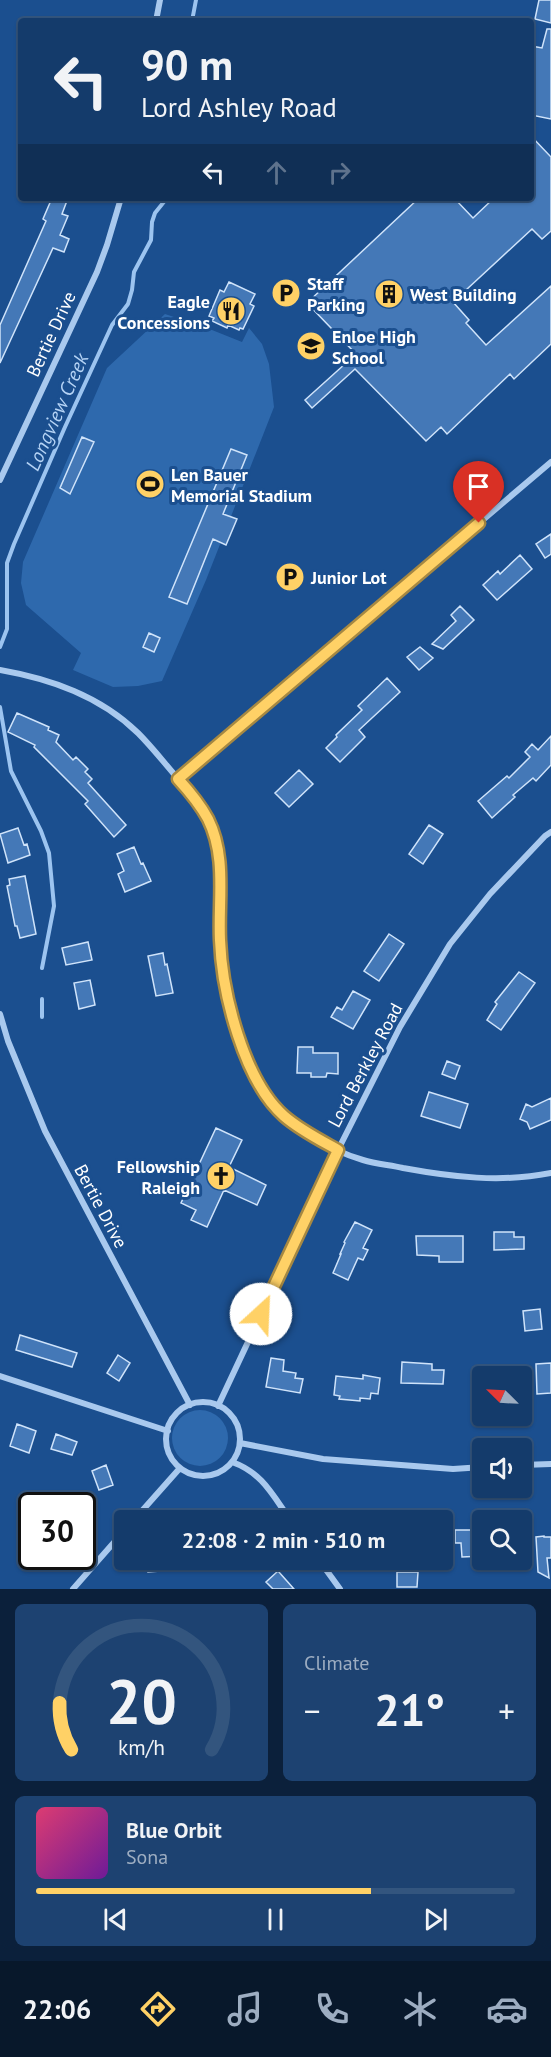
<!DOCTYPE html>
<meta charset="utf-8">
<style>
body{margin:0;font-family:"PT Sans",sans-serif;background:#1d4271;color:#f1f3f6;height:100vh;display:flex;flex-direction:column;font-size:22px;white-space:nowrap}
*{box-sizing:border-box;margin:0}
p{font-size:20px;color:#9dadc1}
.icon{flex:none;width:33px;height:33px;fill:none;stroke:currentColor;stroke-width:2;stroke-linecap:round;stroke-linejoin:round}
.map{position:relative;height:1589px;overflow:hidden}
.sheet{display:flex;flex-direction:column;gap:15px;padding:15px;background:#0b203b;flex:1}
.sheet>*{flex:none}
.guide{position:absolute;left:18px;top:18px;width:516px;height:183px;border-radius:6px;box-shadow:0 2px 4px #0004,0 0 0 2px #33557e;background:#143b6b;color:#f1f3f6;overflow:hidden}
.needle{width:39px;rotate:294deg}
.tools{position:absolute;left:472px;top:1366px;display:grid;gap:12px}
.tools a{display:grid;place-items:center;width:60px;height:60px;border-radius:6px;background:#143b6b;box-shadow:0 2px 4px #0004,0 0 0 2px #33557e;font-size:30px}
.speed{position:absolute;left:18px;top:1492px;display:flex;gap:12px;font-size:30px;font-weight:700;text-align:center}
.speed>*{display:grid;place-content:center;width:78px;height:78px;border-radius:50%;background:#143b6b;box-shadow:0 2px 4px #0004,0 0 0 2px #33557e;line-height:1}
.speed .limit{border:3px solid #111;border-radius:9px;background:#fff;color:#111}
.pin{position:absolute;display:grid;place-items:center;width:51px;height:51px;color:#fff;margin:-62px -26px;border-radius:50% 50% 50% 0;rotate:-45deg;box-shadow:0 0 6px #0007}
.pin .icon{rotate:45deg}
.me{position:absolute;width:66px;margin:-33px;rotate:25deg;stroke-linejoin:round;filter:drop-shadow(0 0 4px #0008)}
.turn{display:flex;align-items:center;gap:21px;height:126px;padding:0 24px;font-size:27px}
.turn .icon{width:78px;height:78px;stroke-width:2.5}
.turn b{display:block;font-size:42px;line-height:51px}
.lanes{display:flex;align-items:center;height:57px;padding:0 24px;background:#0003;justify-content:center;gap:30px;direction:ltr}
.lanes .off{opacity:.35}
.big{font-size:45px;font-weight:800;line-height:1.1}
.sheet .tile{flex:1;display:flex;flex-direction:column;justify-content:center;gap:9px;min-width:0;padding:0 21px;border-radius:9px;background:#1d4271}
.sheet .dial{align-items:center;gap:0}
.dial svg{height:156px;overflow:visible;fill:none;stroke:#33557e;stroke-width:7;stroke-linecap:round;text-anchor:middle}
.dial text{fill:#f1f3f6;stroke:none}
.song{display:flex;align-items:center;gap:18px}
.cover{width:72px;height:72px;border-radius:9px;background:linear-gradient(135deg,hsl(340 70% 55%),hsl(280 70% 35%))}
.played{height:6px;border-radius:3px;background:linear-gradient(90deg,#ffd166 70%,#33557e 70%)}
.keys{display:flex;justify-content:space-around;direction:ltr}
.heat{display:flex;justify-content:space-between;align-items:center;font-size:33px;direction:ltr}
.sheet .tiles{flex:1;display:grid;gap:15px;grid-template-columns:1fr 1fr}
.tile:last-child{grid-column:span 2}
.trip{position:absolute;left:114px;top:1510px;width:339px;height:60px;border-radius:6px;background:#143b6b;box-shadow:0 2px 4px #0004,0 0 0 2px #33557e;font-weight:800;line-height:60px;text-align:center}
.tab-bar{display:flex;height:96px;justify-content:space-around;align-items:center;background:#08182b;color:#9dadc1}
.tab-bar .icon{width:42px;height:42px}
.tab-bar .on{color:#ffd166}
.tab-bar b{font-size:27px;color:#f1f3f6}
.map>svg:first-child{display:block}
</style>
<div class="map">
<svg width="551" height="1589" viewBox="0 0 551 1589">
<rect width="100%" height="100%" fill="#1b4f8f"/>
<path fill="#2e69ad" d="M 165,314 L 207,328 L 242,342 L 249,328 L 262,344 L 269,364 L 274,407 L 206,580 L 162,681 L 138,686 L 113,687 L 73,670 L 81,653 L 26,605 L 21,583 L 23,562 L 107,368 Z
M172 1438a28 28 0 1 1 56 0a28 28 0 1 1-56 0Z"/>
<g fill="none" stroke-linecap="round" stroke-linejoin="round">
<path stroke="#9cc4f0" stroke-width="4" d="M 192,21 L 196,0
M 0,647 L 7,629 L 7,563 L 14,544 L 65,427 L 112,325 L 128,304 L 132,290 L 134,272 L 151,240 L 152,222 L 155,213 L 167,198
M 0,707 L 11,771 L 41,831 L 49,853 L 54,906 L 42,968
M 42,1017 L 42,999"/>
</g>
<path fill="#4478b7" stroke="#cfe3fa" stroke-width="1.5" d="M 539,0 L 551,0 L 551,23 L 535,19 Z
M 547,29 L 551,29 L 551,119 L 531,115 L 533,89 L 531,88 L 531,46 L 542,48 Z
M 531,136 L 551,157 L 551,231 L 542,239 L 532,229 L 453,302 L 469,320 L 466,323 L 486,345 L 551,286 L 551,344 L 514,379 L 510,374 L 447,434 L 441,427 L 426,441 L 355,369 L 312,408 L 305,400 L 356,354 L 307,303 L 419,198 L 454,198 L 473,218 L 494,198 L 531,198 Z
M 52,198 L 68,198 L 62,214 L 68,216 L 60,235 L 69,239 L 64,252 L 53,248 L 0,363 L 0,325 L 46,221 L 43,219 Z
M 229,282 L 255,294 L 250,304 L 254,306 L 243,329 L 240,328 L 239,330 L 228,325 L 227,328 L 212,321 L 214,318 L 209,316 L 220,290 L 224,292 Z
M 82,437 L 94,442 L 70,494 L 60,488 Z
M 231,449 L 247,455 L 223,514 L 237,519 L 226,545 L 213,539 L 187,604 L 169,597 Z
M 551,534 L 551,554 L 545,558 L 536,544 Z
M 520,555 L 532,569 L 497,600 L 483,585 L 498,571 L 500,574 Z
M 460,606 L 474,620 L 443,649 L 432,644 L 456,621 L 451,615 Z
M 149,633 L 160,638 L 154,652 L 143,647 Z
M 420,647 L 433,658 L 419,670 L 407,657 Z
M 387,678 L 400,692 L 359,730 L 365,737 L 340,762 L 326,748 L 337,737 L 336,735 L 362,710 L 358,706 Z
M 17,713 L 49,727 L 48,730 L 59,735 L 56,742 L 73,760 L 76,757 L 88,769 L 85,772 L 92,779 L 88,783 L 126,825 L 114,837 L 85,804 L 88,801 L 34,747 L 35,745 L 8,732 Z
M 551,736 L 551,765 L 536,781 L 533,778 L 513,795 L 515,797 L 492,818 L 478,801 L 507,776 L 509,778 L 530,757 L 525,752 L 532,744 L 538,750 Z
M 299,770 L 313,784 L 289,807 L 275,793 Z
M 429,825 L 443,834 L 423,864 L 409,854 Z
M 18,828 L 24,845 L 27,844 L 30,855 L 8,863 L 0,834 Z
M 134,847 L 141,864 L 143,863 L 151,881 L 125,892 L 118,874 L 124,871 L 117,854 Z
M 25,876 L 36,934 L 20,938 L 17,926 L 15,926 L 7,886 L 10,885 L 9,879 Z
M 389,934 L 404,944 L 379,981 L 364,971 Z
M 88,942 L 92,960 L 66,965 L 62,948 Z
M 163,953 L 165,965 L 167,964 L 173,993 L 156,996 L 148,956 Z
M 519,972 L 535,983 L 501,1030 L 487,1020 L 497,1004 L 495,1002 Z
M 90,980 L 95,1005 L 79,1009 L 74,983 Z
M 353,991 L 370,1000 L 353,1029 L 331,1017 L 337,1007 L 342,1010 Z
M 298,1047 L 313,1047 L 313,1053 L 338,1053 L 338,1074 L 327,1073 L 326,1077 L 311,1077 L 311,1073 L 297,1073 Z
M 447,1061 L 460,1066 L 455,1079 L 442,1074 Z
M 429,1092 L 468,1104 L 460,1128 L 421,1116 Z
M 551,1098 L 551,1120 L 530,1129 L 527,1122 L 520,1119 L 526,1104 L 532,1107 Z
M 216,1128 L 242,1140 L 229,1167 L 266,1185 L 257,1205 L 224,1190 L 207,1227 L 191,1220 L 196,1210 L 181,1203 Z
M 355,1222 L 372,1230 L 363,1248 L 368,1250 L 363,1260 L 358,1258 L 348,1280 L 333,1273 L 341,1254 L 340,1254 L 345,1243 L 344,1242 Z
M 494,1232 L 514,1232 L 514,1237 L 524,1237 L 524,1249 L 494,1250 Z
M 416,1236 L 463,1236 L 463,1262 L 439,1262 L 439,1256 L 417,1255 Z
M 540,1309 L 542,1329 L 525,1331 L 523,1311 Z
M 20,1335 L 77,1353 L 72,1367 L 16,1350 Z
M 118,1355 L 130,1363 L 119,1381 L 107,1373 Z
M 271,1358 L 284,1360 L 283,1371 L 296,1373 L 295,1378 L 303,1379 L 300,1393 L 266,1387 Z
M 402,1362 L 432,1364 L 432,1370 L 444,1370 L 443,1384 L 401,1383 Z
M 551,1363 L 551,1393 L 537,1394 L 536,1364 Z
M 363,1375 L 380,1378 L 378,1394 L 371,1393 L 370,1399 L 360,1398 L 360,1401 L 339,1399 L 340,1396 L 334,1395 L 336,1376 L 363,1379 Z
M 17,1424 L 36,1431 L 29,1453 L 10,1446 Z
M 56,1434 L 77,1442 L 72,1455 L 51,1449 Z
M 106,1465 L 113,1485 L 99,1490 L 92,1471 Z
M 37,1493 L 73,1503 L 73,1506 L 32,1506 Z
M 455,1530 L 483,1530 L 483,1556 L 462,1557 L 461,1543 L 455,1543 Z
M 544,1536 L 544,1537 L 551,1537 L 551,1558 L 547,1558 L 549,1578 L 538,1572 L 536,1537 Z
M 147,1560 L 159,1560 L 160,1571 L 148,1572 Z
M 278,1571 L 294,1589 L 273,1589 L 266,1582 Z
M 397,1572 L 418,1572 L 417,1587 L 397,1587 Z"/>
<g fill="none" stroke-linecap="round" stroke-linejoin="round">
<path stroke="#a9c9ee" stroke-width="6" d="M 156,21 L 160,0
M 0,480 L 97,272 L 107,245 L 121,198
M 0,670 C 51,679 100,696 138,733 C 151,746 162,760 174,774 C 189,792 206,810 214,833 C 222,857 219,881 219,905 C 219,926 220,947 224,968 C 230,1007 240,1060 263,1093 C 284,1123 328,1150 363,1160 C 376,1164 390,1165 403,1168 C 452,1177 501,1183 551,1173
M 178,779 L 551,462
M 0,1014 L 8,1041 L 45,1131 L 190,1405
M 0,1376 L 168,1431
M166 1439a37 37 0 1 1 74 0a37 37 0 1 1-74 0Z
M 218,1406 L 338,1150 L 400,1027 L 450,944 L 490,894 L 545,836 L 551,832
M 240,1443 L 323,1459 L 453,1469 L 483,1467
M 232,1462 C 263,1473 273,1496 291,1521
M 522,1465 L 551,1464
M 133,1521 L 180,1468
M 319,1560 L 340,1589
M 73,1589 L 124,1531"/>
</g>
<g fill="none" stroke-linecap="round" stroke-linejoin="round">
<g stroke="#a68842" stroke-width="15">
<path id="route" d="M 261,1314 L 338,1150 C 320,1140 300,1130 284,1116 C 244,1081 222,993 220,940 C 218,900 227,857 208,819 C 200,804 189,791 178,779 L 479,523"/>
</g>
<use href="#route" stroke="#ffd166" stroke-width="10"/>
</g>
<defs>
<g id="parking-disc" transform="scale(1.5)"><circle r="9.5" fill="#ffd166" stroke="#1b4f8f"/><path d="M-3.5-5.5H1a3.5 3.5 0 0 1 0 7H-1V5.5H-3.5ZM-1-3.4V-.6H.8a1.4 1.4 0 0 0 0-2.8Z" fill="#111"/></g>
<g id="building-disc" transform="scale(1.5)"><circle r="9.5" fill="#ffd166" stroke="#1b4f8f"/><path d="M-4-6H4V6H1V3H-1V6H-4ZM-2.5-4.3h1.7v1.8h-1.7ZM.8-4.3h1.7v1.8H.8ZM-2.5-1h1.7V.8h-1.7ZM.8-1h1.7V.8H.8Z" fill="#111"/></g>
<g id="restaurant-disc" transform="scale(1.5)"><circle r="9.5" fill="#ffd166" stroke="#1b4f8f"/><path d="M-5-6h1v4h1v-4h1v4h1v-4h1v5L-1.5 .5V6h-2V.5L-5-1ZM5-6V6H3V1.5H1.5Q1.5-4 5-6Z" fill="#111"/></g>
<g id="school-disc" transform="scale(1.5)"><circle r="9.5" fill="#ffd166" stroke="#1b4f8f"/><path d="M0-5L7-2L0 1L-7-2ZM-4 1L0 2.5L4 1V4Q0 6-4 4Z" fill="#111"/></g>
<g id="stadium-disc" transform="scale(1.5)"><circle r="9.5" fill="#ffd166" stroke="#1b4f8f"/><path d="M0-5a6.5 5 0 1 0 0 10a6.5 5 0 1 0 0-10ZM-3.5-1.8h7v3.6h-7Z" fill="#111"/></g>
<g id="church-disc" transform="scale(1.5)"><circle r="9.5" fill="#ffd166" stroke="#1b4f8f"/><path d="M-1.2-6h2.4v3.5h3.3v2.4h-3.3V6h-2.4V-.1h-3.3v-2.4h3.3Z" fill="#111"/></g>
</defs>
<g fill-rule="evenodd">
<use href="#parking-disc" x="286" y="293"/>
<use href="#building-disc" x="389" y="294"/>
<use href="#restaurant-disc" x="231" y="311"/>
<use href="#school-disc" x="311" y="346"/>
<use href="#stadium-disc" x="150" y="484"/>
<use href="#parking-disc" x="290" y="577"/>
<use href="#church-disc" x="221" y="1176"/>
</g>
<g text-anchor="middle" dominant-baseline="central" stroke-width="6" stroke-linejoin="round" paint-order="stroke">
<g font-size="18" font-weight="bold" fill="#fff" stroke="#1b4f8f" text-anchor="start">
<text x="307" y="283">Staff<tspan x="307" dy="21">Parking</tspan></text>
<text x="410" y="294">West Building</text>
<text x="210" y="301" text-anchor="end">Eagle<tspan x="210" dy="21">Concessions</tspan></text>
<text x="332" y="336">Enloe High<tspan x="332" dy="21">School</tspan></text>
<text x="171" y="474">Len Bauer<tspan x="171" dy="21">Memorial Stadium</tspan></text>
<text x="311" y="577">Junior Lot</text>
<text x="200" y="1166" text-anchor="end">Fellowship<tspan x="200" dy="21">Raleigh</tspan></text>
</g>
<g font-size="18" fill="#fff" stroke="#1b4f8f">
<text transform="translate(51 334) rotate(-65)">Bertie Drive</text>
<text transform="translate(365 1065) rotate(-62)">Lord Berkley Road</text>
<text transform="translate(101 1206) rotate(62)">Bertie Drive</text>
</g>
<g font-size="20" font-style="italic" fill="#b5d3f5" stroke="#1b4f8f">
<text transform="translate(57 412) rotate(-66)">Longview Creek</text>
</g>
</g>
</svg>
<div class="tools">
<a><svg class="needle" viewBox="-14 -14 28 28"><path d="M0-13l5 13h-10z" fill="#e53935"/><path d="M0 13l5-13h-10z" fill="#9dadc1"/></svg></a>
<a><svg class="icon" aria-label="sound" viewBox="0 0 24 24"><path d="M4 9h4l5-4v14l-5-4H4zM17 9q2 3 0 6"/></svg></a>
<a><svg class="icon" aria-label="search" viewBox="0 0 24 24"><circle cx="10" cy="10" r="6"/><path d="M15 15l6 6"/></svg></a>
</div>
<div class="speed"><div class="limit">30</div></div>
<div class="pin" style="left:479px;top:523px;background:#d93025"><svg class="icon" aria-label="arrive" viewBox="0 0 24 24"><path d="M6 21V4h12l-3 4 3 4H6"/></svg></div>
<svg class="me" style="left:261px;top:1314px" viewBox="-20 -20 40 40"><circle r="19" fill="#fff"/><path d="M0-13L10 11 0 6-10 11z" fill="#ffd166"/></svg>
<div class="trip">22:08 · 2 min · 510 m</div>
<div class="guide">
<div class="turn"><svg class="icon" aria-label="left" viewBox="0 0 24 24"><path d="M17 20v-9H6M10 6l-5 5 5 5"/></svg><div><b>90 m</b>Lord Ashley Road</div></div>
<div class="lanes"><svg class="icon" aria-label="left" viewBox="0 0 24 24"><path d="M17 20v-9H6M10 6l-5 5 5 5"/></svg><svg class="icon off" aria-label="ahead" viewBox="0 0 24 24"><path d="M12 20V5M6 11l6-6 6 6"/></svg><svg class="icon off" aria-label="right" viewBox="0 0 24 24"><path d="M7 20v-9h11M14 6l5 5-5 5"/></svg></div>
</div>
</div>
<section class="sheet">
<div class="tiles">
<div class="tile dial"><svg viewBox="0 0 100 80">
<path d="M14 69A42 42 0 1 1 86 69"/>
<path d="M14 69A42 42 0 0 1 8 45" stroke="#ffd166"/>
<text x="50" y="56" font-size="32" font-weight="700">20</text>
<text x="50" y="72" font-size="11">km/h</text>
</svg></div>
<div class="tile"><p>Climate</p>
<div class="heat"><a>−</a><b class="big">21°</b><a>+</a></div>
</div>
<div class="tile">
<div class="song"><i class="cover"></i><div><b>Blue Orbit</b><p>Sona</p></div></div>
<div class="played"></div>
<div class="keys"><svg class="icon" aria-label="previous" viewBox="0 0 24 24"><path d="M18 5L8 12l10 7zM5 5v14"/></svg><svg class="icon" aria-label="pause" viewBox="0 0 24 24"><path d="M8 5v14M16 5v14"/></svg><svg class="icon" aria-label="next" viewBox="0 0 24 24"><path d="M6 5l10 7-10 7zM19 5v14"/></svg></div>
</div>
</div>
</section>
<nav class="tab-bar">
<b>22:06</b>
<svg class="icon on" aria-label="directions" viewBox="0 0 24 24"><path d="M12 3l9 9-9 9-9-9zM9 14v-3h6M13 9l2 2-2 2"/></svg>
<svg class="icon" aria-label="music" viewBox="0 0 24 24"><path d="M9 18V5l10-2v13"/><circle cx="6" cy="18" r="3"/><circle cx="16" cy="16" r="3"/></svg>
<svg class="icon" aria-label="phone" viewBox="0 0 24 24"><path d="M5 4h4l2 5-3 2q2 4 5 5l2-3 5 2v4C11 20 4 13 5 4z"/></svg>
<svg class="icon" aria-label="climate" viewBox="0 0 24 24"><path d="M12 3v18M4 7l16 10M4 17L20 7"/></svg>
<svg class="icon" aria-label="car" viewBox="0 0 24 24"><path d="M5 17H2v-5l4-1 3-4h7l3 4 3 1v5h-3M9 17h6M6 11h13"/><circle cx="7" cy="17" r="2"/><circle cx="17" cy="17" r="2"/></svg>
</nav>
